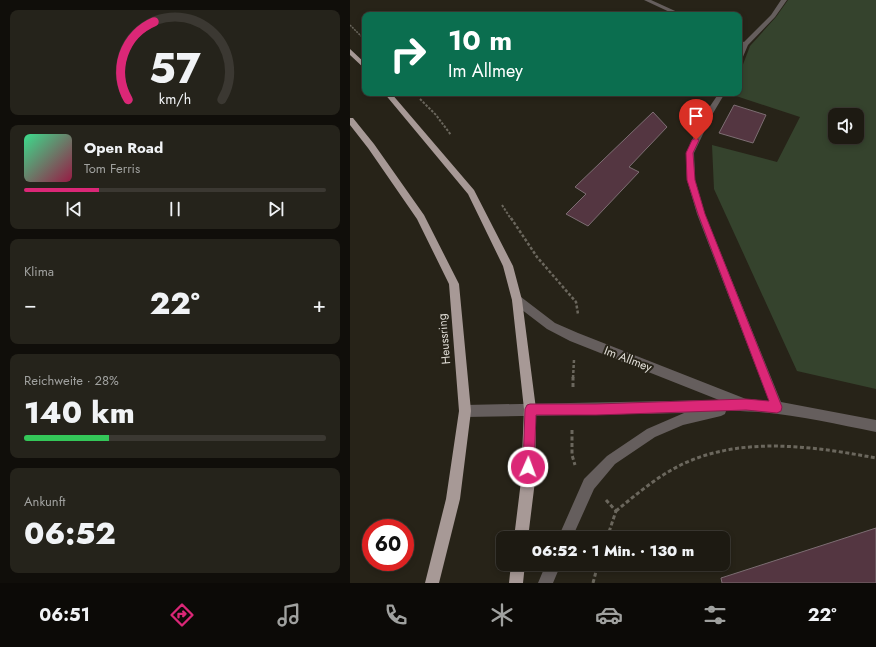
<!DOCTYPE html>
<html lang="de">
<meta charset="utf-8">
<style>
body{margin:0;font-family:Jost,sans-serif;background:#25231b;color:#f1f3f6;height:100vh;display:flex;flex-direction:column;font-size:15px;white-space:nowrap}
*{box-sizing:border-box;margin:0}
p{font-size:13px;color:#a0a19f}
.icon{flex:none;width:22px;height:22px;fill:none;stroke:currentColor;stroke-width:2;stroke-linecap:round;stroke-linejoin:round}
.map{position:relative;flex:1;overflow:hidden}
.details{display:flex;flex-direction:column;gap:10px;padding:10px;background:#100e0a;width:350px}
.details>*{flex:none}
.hud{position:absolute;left:12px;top:12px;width:380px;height:84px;border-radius:8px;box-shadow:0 2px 6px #0003,0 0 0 1px #3b3832;background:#0b6e4f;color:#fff;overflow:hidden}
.controls{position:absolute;left:478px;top:108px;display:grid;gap:8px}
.controls a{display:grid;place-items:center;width:36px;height:36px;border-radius:8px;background:#1d1a12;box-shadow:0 2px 6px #0003,0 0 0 1px #3b3832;font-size:20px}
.speed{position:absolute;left:12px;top:519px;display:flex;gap:8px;font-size:20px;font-weight:700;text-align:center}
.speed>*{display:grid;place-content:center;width:52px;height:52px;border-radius:50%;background:#1d1a12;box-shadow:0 2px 6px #0003,0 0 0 1px #3b3832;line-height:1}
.speed .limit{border:6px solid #d22;background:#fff;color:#111}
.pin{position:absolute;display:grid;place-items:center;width:34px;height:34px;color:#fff;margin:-41px -17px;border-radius:50% 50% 50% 0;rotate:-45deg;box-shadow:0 0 4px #0007}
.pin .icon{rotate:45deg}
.me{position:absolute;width:44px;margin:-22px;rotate:2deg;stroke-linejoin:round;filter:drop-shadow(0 0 3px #0008)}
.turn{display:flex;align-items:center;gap:14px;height:84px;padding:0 20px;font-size:18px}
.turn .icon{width:52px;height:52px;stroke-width:2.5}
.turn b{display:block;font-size:28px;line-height:34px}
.big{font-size:30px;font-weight:800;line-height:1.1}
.details .widget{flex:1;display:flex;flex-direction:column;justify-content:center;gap:6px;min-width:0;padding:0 14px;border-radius:8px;background:#25231b}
.details .dial{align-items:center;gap:0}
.dial svg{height:104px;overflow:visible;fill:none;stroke:#3b3832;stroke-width:7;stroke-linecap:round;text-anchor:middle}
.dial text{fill:#f1f3f6;stroke:none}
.song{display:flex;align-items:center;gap:12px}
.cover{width:48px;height:48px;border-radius:6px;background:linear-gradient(135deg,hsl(150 70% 55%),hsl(340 70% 35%))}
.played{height:4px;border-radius:2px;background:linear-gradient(90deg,#db2777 25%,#3b3832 25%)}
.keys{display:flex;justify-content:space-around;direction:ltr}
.heat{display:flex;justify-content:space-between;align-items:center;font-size:22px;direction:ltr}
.charge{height:6px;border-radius:3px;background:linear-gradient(90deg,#34c759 28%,#3b3832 0)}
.trip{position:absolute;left:146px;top:531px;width:234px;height:40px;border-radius:8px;background:#1d1a12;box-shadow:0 2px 6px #0003,0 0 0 1px #3b3832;font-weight:800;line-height:40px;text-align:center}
.dock{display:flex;height:64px;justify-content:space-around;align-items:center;background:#0c0a07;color:#a0a19f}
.dock .icon{width:28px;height:28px}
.dock .on{color:#db2777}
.dock b{font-size:18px;color:#f1f3f6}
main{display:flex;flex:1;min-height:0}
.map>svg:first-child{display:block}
</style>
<main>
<section class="details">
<div class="widget dial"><svg viewBox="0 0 100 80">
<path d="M14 69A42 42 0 1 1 86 69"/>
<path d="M14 69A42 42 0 0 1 34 9" stroke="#db2777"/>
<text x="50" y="56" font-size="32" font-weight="700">57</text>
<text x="50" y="72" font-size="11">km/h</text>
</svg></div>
<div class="widget">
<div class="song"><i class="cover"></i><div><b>Open Road</b><p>Tom Ferris</p></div></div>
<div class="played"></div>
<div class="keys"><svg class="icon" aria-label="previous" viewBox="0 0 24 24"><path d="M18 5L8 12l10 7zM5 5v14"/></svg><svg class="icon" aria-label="pause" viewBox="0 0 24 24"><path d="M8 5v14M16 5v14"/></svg><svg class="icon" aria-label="next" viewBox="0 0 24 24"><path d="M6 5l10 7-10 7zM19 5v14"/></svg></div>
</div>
<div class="widget"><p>Klima</p>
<div class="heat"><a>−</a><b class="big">22°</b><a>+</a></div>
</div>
<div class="widget"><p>Reichweite · 28%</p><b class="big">140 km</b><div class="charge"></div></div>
<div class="widget"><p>Ankunft</p><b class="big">06:52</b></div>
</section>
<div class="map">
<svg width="526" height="583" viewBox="0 0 526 583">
<rect width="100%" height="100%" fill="#272318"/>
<path fill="#35432d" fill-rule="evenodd" d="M 438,0 L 526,0 L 526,389 L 447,371 L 364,189 L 362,145 L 427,162 L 450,117 L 380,94 L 389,93 L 389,75 L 400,46 L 426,17 ZM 485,115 L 507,115 L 507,137 L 485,137 Z"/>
<path fill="#543641" stroke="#7d6e73" d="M 384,105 L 416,115 L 403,143 L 369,133 Z
M 303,112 L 317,127 L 279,167 L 289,172 L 238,226 L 216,214 L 236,194 L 225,187 Z
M 526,528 L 526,583 L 372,583 L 371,578 Z"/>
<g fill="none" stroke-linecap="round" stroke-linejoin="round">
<path stroke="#6b675d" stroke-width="1.5" stroke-dasharray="2 1" stroke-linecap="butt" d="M 0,25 L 11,36"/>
<path stroke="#6b675d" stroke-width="2" stroke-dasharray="2.5 1.5" stroke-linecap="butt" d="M 70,99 L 86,115 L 101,135
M 152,205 L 161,219"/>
<path stroke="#6b675d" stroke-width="2.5" stroke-dasharray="3 2" stroke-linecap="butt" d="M 161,218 L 187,257 L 226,302 L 228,314
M 223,378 L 224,360"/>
<path stroke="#6b675d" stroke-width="3" stroke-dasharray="4 2.5" stroke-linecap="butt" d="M 223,387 L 223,377
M 222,430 L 222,455 L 225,465
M 256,500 L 266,511 L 257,538
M 266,511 C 289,492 314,471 342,460 C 399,437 467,447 526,458
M 243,583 L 248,564"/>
<path fill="#655e5d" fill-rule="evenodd" d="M 294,0 L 301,0 L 334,15 L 326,15 Z
M 431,0 L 437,0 L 425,17 L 398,45 L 392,59 L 389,61 L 389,51 L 392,45 L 389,44 L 389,40 L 394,42 L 421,15 Z
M 369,93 L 375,93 L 362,115 L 344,153 L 345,180 L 355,214 L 431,402 L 526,420 L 526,432 C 476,422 427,410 376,411 L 375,414 L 371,416 L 333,425 L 305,437 L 265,464 L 244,489 L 222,538 L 208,538 L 234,479 L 257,456 L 297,429 L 334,413 L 115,417 L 111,415 L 109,411 L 111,407 L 115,405 L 369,400 L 220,341 L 197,329 L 163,303 L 162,300 L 163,297 L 167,296 L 171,297 L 205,323 L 228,333 L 396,399 L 419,401 L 347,214 L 337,180 L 336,153 L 354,115 Z
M 196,564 L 211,564 L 203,583 L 188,583 Z"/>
<path fill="#a79996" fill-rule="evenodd" d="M 0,49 L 15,63 L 15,69 L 0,55 Z
M 34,93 L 41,93 L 124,190 L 163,266 L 172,300 L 186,409 L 185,481 L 178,538 L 164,538 L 171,481 L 174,409 L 162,300 L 153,266 L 118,194 Z
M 0,118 L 3,118 L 24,144 L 74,215 L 109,284 L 121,411 L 110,499 L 89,583 L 75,583 L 96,499 L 109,411 L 99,284 L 67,219 L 18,148 L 0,125 Z
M 161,564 L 175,564 L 173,583 L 159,583 Z"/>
</g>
<path fill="#db2777" stroke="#8e194d" d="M 346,138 L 349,140 L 343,153 L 345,180 L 355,214 L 432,407 L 431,411 L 427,413 L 396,410 L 246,415 L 186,415 L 184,467 L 183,471 L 178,472 L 174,471 L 173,467 L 175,409 L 177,405 L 180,404 L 246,404 L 396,399 L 419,401 L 348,214 L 337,180 L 336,153 L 342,140 Z"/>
<g text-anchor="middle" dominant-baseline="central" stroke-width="4" stroke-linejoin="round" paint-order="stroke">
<g font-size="12" fill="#e0ddd6" stroke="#272318">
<text transform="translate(94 339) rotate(-95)">Heussring</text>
<text transform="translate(278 359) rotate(21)">Im Allmey</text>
</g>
</g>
</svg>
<div class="controls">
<a><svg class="icon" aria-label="sound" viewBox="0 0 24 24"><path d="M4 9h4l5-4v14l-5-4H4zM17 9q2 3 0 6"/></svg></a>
</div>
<div class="speed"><div class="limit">60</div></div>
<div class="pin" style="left:346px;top:140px;background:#d93025"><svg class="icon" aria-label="arrive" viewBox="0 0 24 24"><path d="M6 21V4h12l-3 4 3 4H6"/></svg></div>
<svg class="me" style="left:178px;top:467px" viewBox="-20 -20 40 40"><circle r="17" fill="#db2777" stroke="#fff" stroke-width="3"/><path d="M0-11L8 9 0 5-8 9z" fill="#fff"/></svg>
<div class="trip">06:52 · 1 Min. · 130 m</div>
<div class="hud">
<div class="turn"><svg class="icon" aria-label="right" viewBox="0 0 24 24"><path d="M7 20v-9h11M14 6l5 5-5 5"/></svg><div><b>10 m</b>Im Allmey</div></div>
</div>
</div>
</main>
<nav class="dock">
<b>06:51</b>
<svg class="icon on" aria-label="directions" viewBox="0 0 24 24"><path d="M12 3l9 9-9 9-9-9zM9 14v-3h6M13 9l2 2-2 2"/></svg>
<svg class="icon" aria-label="music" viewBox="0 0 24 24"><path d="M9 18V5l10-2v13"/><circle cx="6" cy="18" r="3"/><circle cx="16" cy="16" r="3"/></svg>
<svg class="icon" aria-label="phone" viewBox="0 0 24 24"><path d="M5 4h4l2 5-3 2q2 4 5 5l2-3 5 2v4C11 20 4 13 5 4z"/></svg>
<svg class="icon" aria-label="climate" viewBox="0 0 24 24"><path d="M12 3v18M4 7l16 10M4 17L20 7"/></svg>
<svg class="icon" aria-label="car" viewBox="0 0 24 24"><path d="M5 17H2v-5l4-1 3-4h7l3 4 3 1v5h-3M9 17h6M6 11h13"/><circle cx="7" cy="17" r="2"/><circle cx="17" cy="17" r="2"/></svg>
<svg class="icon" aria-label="filters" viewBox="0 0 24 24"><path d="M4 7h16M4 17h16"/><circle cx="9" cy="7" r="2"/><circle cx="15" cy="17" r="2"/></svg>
<b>22°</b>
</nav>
